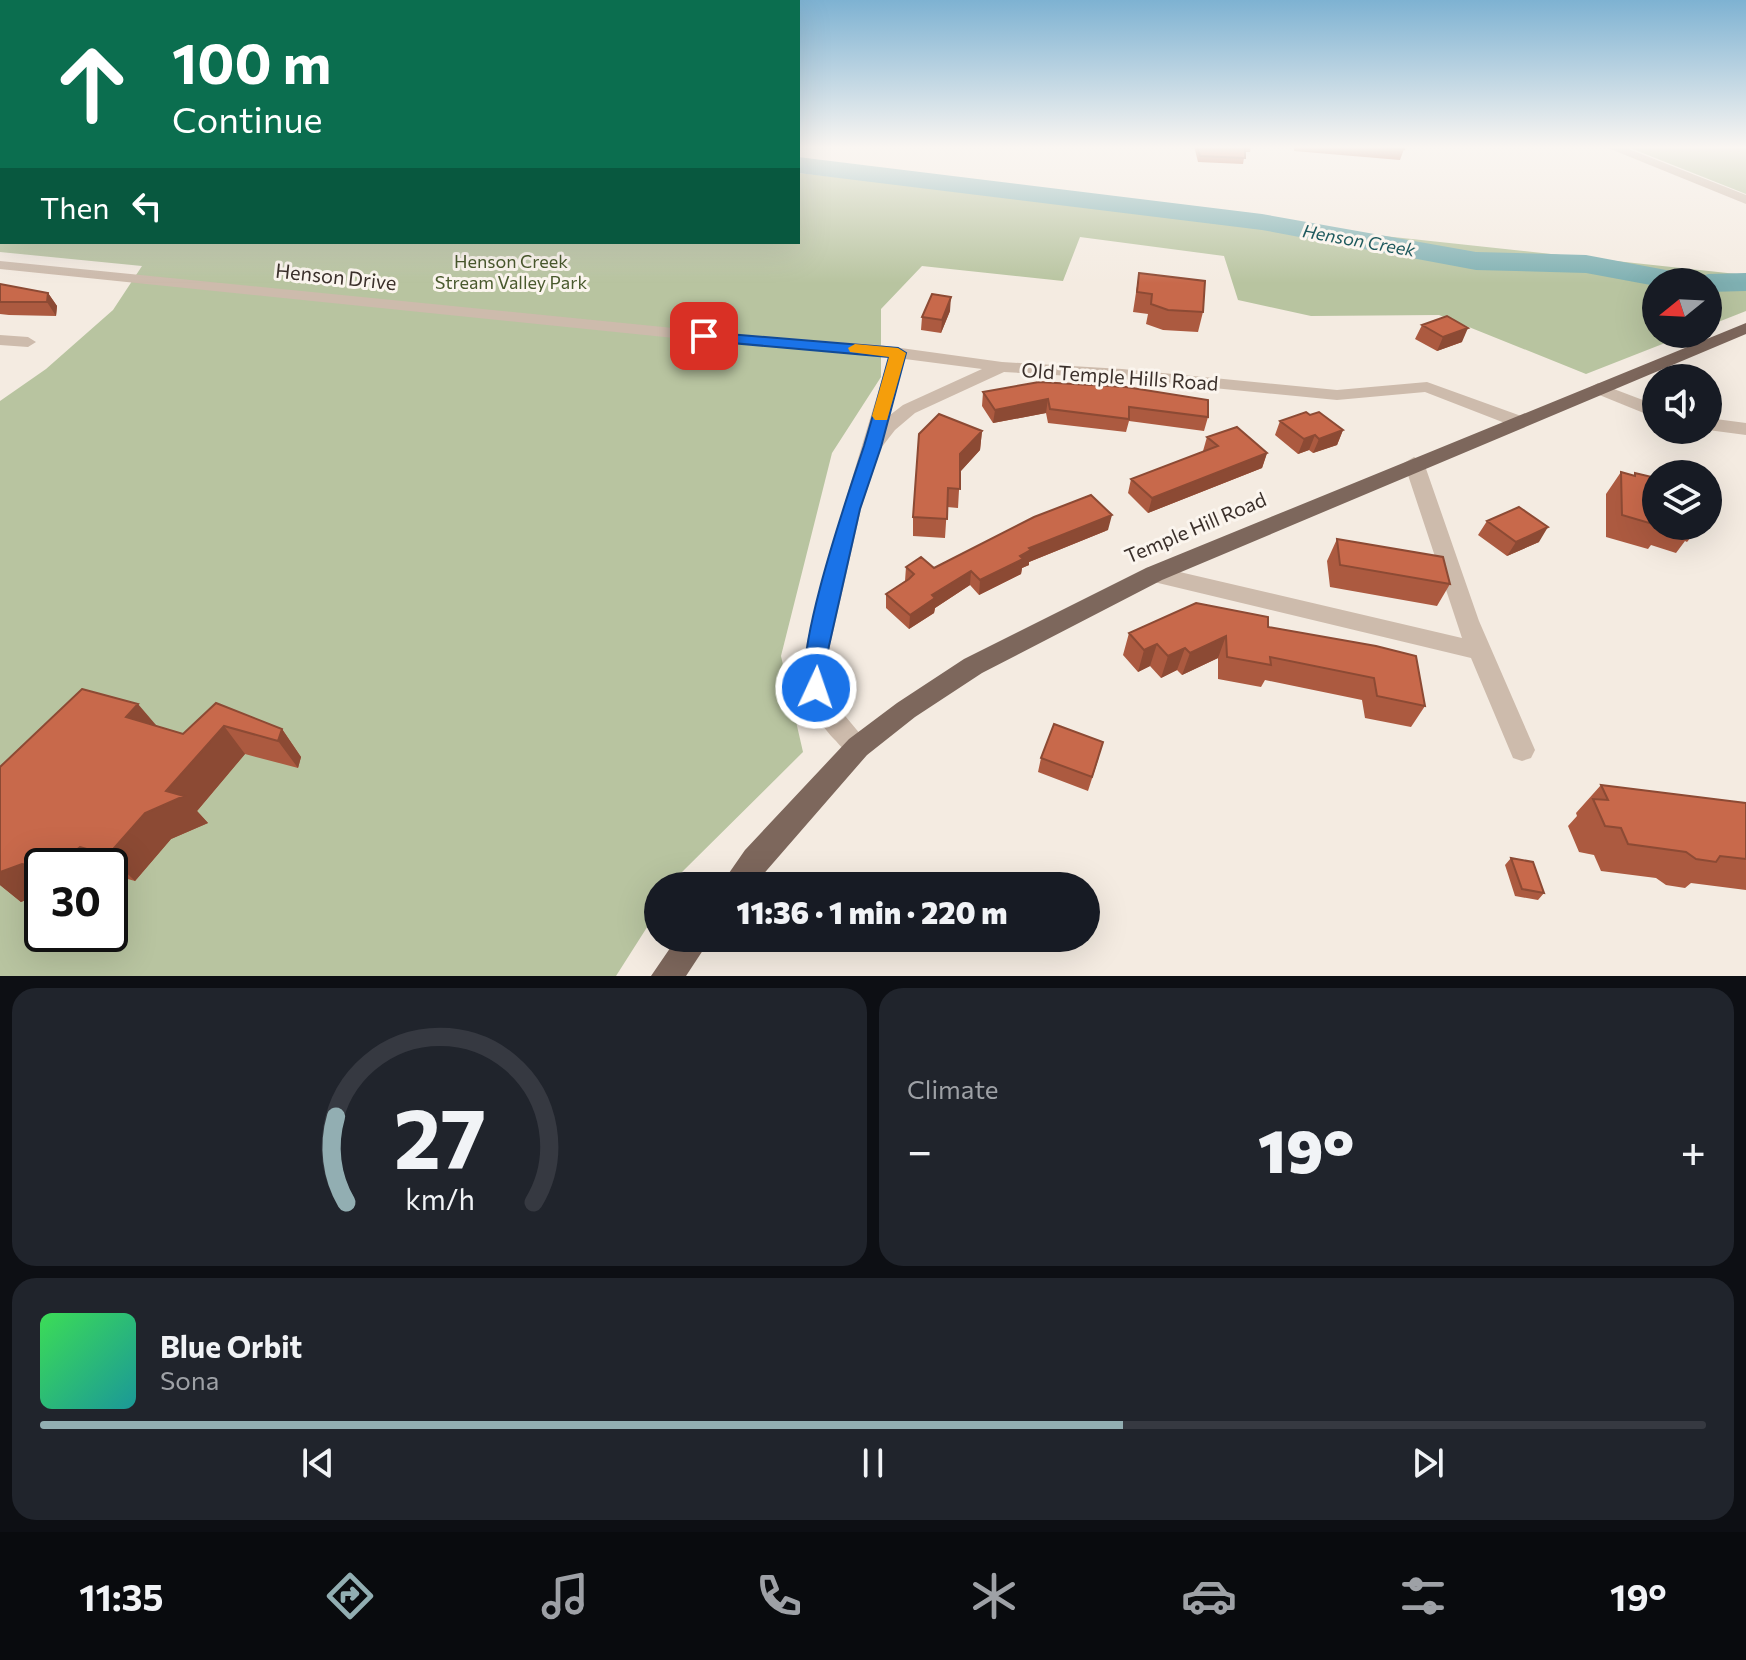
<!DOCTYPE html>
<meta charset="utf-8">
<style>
body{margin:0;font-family:Commissioner,sans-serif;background:#20242c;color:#f1f3f6;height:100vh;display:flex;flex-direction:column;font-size:30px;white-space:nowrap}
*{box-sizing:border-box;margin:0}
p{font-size:26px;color:#9ea1a6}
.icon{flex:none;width:44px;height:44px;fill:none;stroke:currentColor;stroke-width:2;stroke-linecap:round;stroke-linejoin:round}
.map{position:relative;height:976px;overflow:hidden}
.drawer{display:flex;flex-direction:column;gap:12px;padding:12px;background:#0d0f14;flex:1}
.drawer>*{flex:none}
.top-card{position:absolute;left:0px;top:0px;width:800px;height:244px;box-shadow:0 8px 32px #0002;background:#0b6e4f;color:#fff;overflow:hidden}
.needle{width:52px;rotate:252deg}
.tools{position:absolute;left:1642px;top:268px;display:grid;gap:16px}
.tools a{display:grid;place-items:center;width:80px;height:80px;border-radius:50%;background:#171b24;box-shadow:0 8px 32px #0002;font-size:40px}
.speed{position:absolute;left:24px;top:848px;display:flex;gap:16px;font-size:40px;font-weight:700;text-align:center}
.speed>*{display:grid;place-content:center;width:104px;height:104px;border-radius:50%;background:#171b24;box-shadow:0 8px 32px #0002;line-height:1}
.speed .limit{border:4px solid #111;border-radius:12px;background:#fff;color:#111}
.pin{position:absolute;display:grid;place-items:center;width:68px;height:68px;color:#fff;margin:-34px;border-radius:16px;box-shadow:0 4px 12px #0006}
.me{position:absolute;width:88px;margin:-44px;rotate:3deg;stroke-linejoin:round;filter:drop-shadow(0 0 6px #0008)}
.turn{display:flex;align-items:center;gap:28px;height:168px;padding:0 40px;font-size:36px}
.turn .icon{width:104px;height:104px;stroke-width:2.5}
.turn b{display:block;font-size:56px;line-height:68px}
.then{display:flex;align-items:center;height:76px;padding:0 40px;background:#0003;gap:16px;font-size:30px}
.big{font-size:60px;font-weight:800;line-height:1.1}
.drawer .tile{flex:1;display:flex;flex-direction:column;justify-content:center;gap:12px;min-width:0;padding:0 28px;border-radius:24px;background:#20242c}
.drawer .dial{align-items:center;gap:0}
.dial svg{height:208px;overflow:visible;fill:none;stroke:#363941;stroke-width:7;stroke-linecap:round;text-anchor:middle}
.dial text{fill:#f1f3f6;stroke:none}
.song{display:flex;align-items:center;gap:24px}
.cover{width:96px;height:96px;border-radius:12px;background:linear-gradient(135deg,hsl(130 70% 55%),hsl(180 70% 35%))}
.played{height:8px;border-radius:4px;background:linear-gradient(90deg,#92aeb2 65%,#363941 65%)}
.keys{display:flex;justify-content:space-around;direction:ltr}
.heat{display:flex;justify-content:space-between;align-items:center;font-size:44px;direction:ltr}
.drawer .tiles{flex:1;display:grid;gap:12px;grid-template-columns:1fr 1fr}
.tile:last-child{grid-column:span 2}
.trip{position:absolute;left:644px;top:872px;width:456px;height:80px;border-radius:40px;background:#171b24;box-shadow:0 8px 32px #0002;font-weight:800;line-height:80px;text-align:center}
.dock{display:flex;height:128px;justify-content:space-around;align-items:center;background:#090b0e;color:#9ea1a6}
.dock .icon{width:56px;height:56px}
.dock .current{color:#92aeb2}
.dock b{font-size:36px;color:#f1f3f6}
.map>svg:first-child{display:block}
</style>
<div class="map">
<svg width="1746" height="976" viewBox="0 0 1746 976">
<rect width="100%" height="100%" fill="#f4ebe1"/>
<path fill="#b8c4a0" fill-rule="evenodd" d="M 1625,146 L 1746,146 L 1746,194 Z
M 798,173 L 1746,275 L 1746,311 L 1708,326 L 1708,282 L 1656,282 L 1656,334 L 1688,334 L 1586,374 L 1439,315 L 1311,316 L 1238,300 L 1224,256 L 1080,237 L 1063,281 L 922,266 L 881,309 L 881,377 L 832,453 L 781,656 L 803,752 L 682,872 L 673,886 L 658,886 L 658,910 L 616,976 L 0,976 L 0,401 L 46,369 L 113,310 L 142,266 L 0,252 L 0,191 L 2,242 L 798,242 ZM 42,866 L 110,866 L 110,934 L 42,934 Z"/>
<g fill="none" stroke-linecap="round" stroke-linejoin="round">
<path fill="#7fb0b2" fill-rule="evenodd" d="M 798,157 L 1262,214 L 1476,252 L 1586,255 L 1682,273 L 1695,279 L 1708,274 L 1746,273 L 1746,291 L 1708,292 L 1708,282 L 1656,282 L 1656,286 L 1586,273 L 1476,270 L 1262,230 L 798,173 Z"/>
<path fill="#cdbbac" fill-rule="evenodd" d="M 1603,146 L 1621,146 L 1746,195 L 1746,204 Z
M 0,261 L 733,334 L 879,345 L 1002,362 L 1122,369 L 1337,390 L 1427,382 L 1524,417 L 1526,421 L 1524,425 L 1510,425 L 1425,392 L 1337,400 L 1122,379 L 1004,372 L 915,413 L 895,430 L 881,448 L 861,509 L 827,659 L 828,688 L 836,705 L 871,747 L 867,755 C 850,761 844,749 833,738 C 820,723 806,706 804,685 C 800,655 812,625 819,596 C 840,514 865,437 889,356 L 733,344 L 0,269 ZM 905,359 L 982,369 L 903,405 L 890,415 Z
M 0,335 L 28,337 L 36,342 L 28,347 L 0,345 Z
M 1598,383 L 1656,405 L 1656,418 L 1592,392 L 1589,388 Z
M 1708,418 L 1746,423 L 1746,435 L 1708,430 Z
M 1414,457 L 1424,463 L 1479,621 L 1535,750 L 1531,758 L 1522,761 L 1513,758 L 1471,658 L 1154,582 L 1146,580 L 1143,574 L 1146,568 L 1154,566 L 1462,638 L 1404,463 Z"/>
<path fill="#7d675c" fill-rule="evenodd" d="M 1746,323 L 1746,334 L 1162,580 L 982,673 L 915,717 L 867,755 L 753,886 L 720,886 L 745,850 L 849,739 L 897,703 L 964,659 L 1146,568 Z
M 677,938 L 711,938 L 686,976 L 651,976 Z"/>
</g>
<path fill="#ac5a40" d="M 1194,146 L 1251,146 L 1250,152 L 1245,152 L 1243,164 L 1198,162 Z
M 1294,146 L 1403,146 L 1404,149 L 1400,160 L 1294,151 Z
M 1139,273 L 1203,312 L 1198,332 L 1163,330 L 1146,324 L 1148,314 L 1133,312 Z
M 0,284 L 48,293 L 57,306 L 56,316 L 9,315 L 0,314 Z
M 950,311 L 941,333 L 921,330 L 922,317 Z
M 1422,325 L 1462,342 L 1437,351 L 1415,339 Z
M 1039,382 L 1208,417 L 1204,431 L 1129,421 L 1126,432 L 1048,423 L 1046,413 L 993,423 L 982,406 L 983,392 Z
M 1310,415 L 1343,430 L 1337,445 L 1313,453 L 1309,450 L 1298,454 L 1275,435 L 1280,421 Z
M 982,431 L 980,450 L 960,472 L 958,508 L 947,507 L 945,538 L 913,536 L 913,517 Z
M 1207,437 L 1267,453 L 1262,468 L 1148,513 L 1128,493 L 1131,479 L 1204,452 L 1203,451 Z
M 1621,472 L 1633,476 L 1635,473 L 1656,478 L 1656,526 L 1700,526 L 1687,542 L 1685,541 L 1676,553 L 1651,545 L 1648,549 L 1606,537 L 1606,494 Z
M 1487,521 L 1539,542 L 1507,556 L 1478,535 Z
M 1108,530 L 1029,562 L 1029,565 L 1022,568 L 1021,574 L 979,595 L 970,585 L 935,608 L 934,613 L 909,629 L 886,608 L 886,594 L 905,581 L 906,567 L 934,568 Z
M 1337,539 L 1450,584 L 1437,606 L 1330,587 L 1327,561 Z
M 1268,627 L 1376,646 L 1425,706 L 1411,727 L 1365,718 L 1362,700 L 1265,680 L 1261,687 L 1218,679 L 1218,658 L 1182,675 L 1177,670 L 1161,678 L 1150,666 L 1138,672 L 1123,655 L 1129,633 Z
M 216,703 L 282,729 L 301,757 L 298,768 L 245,754 L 197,811 L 208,823 L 171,839 L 135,881 L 110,874 L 110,866 L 42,866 L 42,893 L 21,902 L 0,885 L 157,726 L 183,734 Z
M 1099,757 L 1088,791 L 1038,772 L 1041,758 Z
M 1601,785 L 1746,803 L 1746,890 L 1691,883 L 1685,888 L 1666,885 L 1656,878 L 1601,871 L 1594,855 L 1579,852 L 1568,826 L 1577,816 L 1576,813 Z
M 1511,858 L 1544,893 L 1538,900 L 1515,896 L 1505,865 Z"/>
<path fill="#8c4a34" d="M 48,293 L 57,306 L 56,316 L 47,302 Z
M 951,297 L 950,311 L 941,333 L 942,320 Z
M 1468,328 L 1462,342 L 1437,351 L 1443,337 Z
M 1048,399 L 1046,413 L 993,423 L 995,410 Z
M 1343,430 L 1337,445 L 1313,453 L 1319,439 Z
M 982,431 L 980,450 L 959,473 L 960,454 Z
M 1315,435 L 1309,450 L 1298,454 L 1304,439 Z
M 1267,453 L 1262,468 L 1148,513 L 1152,498 Z
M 1112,515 L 1108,530 L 1029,562 L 1029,565 L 1022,568 L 1021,574 L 979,595 L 980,580 L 1020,556 L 1029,548 Z
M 1548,527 L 1539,542 L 1507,556 L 1516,542 Z
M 971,571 L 970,585 L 935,608 L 934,613 L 909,629 L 910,615 L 932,595 Z
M 1226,636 L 1218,658 L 1182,675 L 1190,653 Z
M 1157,644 L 1150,666 L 1138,672 L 1144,650 Z
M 1185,648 L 1177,670 L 1161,678 L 1168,656 Z
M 138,704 L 162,732 L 126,717 Z
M 224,726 L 245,754 L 197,811 L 208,823 L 171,839 L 135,881 L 108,855 Z
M 282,729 L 301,757 L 298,768 L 278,741 Z
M 80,847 L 101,866 L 42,866 L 42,871 L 37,867 Z
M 22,864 L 42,881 L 42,893 L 21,902 L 0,885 L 0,872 Z"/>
<path fill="#c8694b" stroke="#8c4a34" stroke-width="2" d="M 1197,146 L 1245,146 L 1245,158 L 1200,156 Z
M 1372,146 L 1403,146 L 1404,149 Z
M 1139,273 L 1205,281 L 1203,312 L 1168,310 L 1151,304 L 1152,294 L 1137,292 Z
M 0,284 L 48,293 L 47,302 L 0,302 Z
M 932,294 L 951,297 L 942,320 L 922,317 Z
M 1447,316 L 1468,328 L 1443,337 L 1422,325 Z
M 1039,382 L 1126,387 L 1208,400 L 1208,417 L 1129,407 L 1129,419 L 1050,409 L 1048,399 L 995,410 L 983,392 Z
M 1306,412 L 1310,415 L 1319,412 L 1343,430 L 1319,439 L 1315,435 L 1304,439 L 1280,421 Z
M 939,414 L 982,431 L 960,454 L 960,489 L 948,488 L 947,519 L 913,517 L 919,434 Z
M 1237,427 L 1267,453 L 1152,498 L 1131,479 L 1218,446 L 1207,437 Z
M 1621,472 L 1635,476 L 1635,473 L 1656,478 L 1656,525 L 1622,515 Z
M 1091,495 L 1112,515 L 1029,548 L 1031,550 L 1020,556 L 1023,559 L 980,580 L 971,571 L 932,595 L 935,598 L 910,615 L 886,594 L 909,579 L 914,574 L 906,567 L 921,557 L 934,568 L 1034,517 Z
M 1519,507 L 1548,527 L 1516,542 L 1487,521 Z
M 1676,526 L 1692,526 L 1693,531 Z
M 1337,539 L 1443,557 L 1450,584 L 1340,565 Z
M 1196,603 L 1268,617 L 1268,627 L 1376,646 L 1416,656 L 1425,706 L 1377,696 L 1374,678 L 1270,657 L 1271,665 L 1227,657 L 1226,636 L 1190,653 L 1185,648 L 1168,656 L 1157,644 L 1144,650 L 1129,633 Z
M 82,689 L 138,704 L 126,717 L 183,734 L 216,703 L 282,729 L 278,741 L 224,726 L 166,791 L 184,796 L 145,813 L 108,855 L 80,847 L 66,858 L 37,867 L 22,864 L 0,872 L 0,767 Z
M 1054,724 L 1103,742 L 1092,777 L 1041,758 Z
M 1601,785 L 1746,803 L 1746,859 L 1720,856 L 1716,862 L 1696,859 L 1686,852 L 1628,844 L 1621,828 L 1605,826 L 1593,799 L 1608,800 Z
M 1511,858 L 1533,862 L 1544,893 L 1522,889 Z"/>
<linearGradient id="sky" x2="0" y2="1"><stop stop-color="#7eb2d2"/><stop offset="0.52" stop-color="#faf6f2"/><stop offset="1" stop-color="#faf6f2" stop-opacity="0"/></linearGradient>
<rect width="1746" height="283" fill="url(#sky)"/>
<path fill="#1a73e8" stroke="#114b97" stroke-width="2" d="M 704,332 L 898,348 L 906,353 L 881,447 L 860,509 L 826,659 L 827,688 L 824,694 L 816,697 L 808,694 C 790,659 850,489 864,446 C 873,416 881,386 889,357 L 698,340 L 698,333 Z"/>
<path fill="#f59e0b" d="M 855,344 L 898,348 L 906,353 L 887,420 L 875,420 L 872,416 L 889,357 L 850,352 L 848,348 Z"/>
<g text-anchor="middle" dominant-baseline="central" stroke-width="6" stroke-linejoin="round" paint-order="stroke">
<g font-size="18" font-style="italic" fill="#1f5a5e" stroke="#fbf5ee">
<text transform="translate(1359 240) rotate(10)">Henson Creek</text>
</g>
<g font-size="18" fill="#4a5a2e" stroke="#fbf5ee">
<text x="511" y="261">Henson Creek<tspan x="511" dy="21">Stream Valley Park</tspan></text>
</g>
<g font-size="20" fill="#3b302b" stroke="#fbf5ee">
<text transform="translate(336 276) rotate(6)">Henson Drive</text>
<text transform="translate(1120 376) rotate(4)">Old Temple Hills Road</text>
<text transform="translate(1195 527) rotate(-23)">Temple Hill Road</text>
</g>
</g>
</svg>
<div class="tools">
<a><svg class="needle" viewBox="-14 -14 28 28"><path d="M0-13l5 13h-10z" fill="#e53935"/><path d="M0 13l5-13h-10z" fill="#9ea1a6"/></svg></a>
<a><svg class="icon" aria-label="sound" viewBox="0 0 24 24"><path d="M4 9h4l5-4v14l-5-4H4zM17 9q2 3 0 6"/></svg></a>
<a><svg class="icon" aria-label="layers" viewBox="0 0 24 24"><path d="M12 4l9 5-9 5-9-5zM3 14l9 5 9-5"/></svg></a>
</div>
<div class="speed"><div class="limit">30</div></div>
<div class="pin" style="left:704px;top:336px;background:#d93025"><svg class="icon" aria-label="arrive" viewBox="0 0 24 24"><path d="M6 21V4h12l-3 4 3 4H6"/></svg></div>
<svg class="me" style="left:816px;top:688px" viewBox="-20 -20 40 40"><circle r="17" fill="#1a73e8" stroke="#fff" stroke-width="3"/><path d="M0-11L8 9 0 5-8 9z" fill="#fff"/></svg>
<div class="trip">11:36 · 1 min · 220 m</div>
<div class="top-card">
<div class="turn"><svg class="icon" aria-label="ahead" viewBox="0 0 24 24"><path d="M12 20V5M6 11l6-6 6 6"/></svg><div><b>100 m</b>Continue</div></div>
<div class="then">Then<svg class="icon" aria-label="left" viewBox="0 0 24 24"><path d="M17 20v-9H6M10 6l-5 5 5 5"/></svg></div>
</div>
</div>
<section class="drawer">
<div class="tiles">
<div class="tile dial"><svg viewBox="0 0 100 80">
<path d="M14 69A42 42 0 1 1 86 69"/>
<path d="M14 69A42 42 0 0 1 10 36" stroke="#92aeb2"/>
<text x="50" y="56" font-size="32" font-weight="700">27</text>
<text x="50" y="72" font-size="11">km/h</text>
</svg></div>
<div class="tile"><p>Climate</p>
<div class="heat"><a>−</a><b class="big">19°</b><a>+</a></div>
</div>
<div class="tile">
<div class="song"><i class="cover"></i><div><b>Blue Orbit</b><p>Sona</p></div></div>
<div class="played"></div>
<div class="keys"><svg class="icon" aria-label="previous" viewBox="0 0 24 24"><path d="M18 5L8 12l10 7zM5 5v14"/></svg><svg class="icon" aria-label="pause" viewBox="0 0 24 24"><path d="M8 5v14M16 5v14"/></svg><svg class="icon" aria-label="next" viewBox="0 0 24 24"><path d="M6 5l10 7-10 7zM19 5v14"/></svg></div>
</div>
</div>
</section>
<nav class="dock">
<b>11:35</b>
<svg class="icon current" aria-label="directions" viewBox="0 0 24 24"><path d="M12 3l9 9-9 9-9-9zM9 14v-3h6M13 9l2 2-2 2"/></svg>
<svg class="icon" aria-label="music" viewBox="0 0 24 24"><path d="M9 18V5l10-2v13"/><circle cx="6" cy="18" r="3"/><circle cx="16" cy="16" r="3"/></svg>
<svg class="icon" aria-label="phone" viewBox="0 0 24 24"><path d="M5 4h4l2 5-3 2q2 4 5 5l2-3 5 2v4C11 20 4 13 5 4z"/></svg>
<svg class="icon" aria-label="climate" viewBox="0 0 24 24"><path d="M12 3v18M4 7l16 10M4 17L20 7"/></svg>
<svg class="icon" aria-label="car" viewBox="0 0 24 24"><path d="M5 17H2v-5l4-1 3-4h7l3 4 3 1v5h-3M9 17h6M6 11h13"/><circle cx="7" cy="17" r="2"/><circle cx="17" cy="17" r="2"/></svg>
<svg class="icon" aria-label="filters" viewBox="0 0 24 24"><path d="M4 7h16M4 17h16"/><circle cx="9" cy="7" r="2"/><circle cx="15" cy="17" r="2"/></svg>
<b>19°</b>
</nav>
